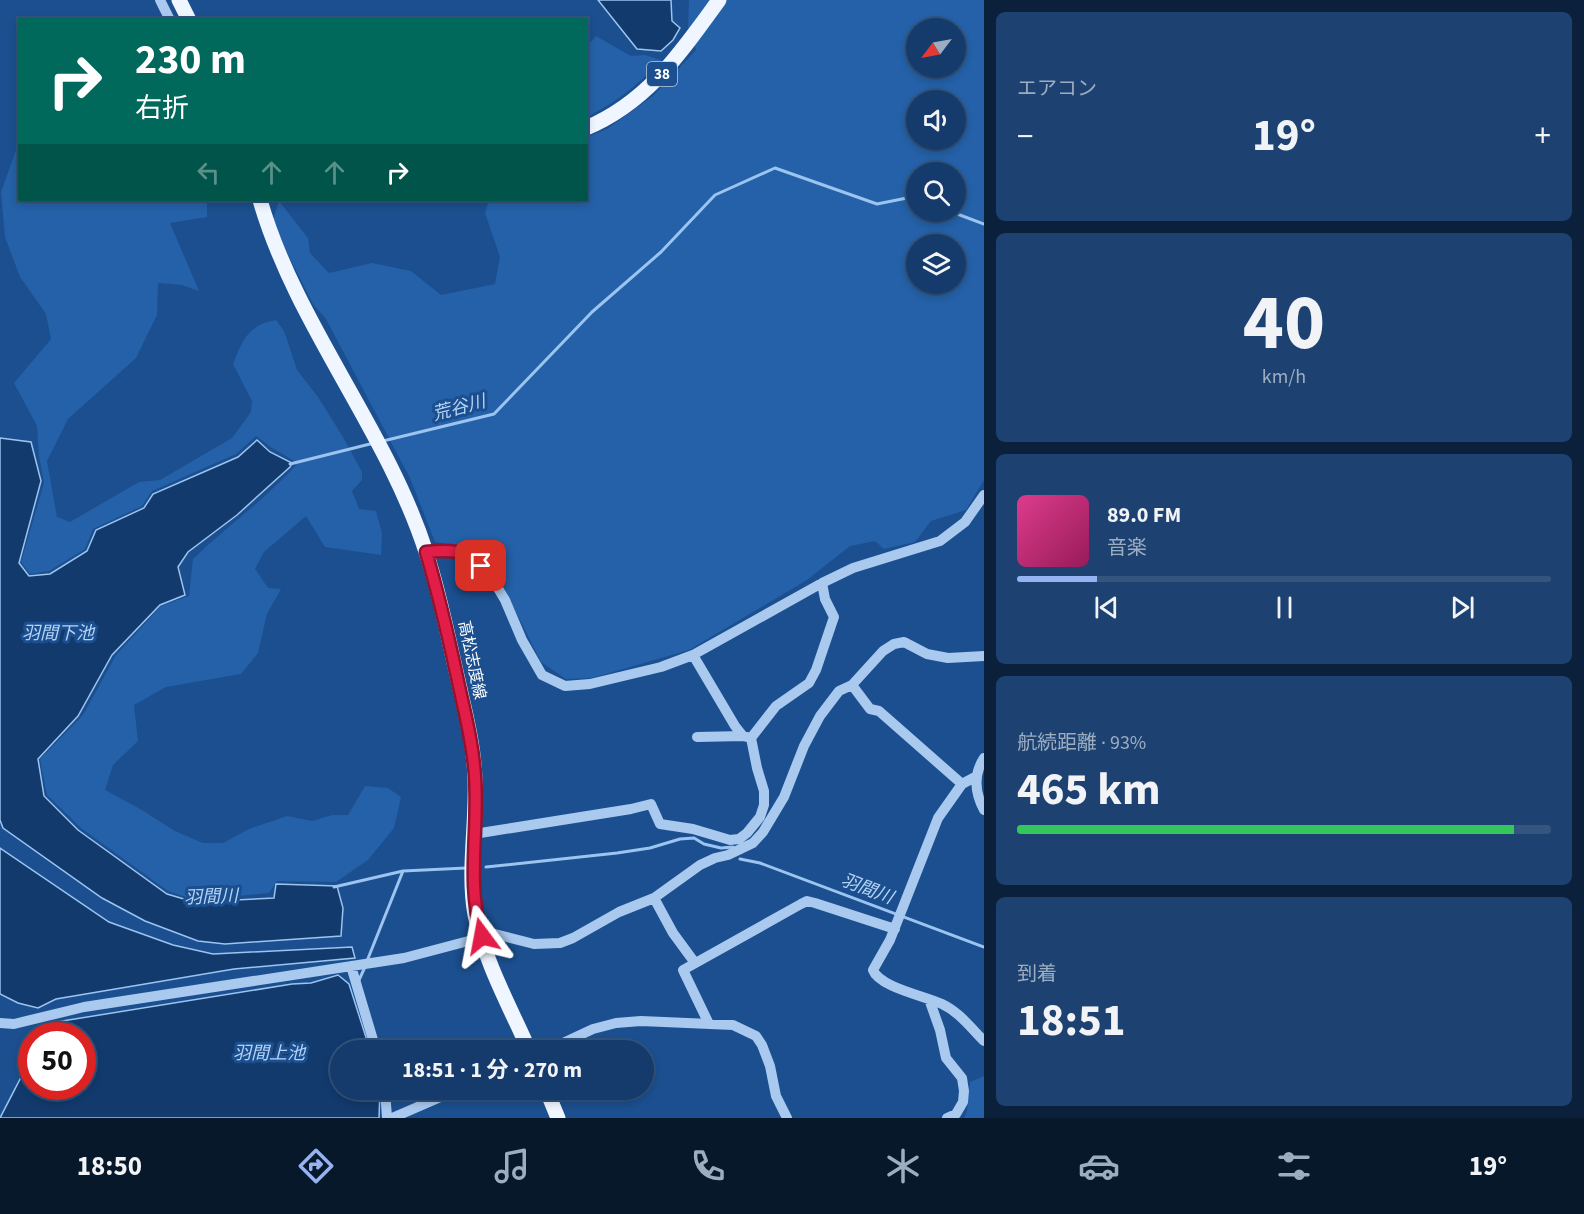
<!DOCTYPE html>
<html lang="ja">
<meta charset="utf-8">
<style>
body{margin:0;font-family:"Source Sans 3","Noto Sans JP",sans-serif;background:#1d4271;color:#f1f3f6;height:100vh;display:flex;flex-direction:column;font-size:22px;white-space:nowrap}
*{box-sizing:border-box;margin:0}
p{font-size:20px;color:#9dadc1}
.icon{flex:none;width:33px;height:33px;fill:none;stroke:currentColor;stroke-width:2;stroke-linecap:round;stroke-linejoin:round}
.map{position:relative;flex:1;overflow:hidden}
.details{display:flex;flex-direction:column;gap:12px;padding:12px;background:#0b203b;width:600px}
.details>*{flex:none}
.guide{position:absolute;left:18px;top:18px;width:570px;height:183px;border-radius:0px;box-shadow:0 3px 9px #0003,0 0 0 2px #33557e;background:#00695c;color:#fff;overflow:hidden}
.needle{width:39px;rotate:238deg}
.fabs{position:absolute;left:906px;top:18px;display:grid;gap:12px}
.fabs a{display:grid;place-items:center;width:60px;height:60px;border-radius:50%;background:#143b6b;box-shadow:0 3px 9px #0003,0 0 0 2px #33557e;font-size:30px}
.speed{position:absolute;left:18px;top:1022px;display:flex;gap:12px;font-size:30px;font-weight:700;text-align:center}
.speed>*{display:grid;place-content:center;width:78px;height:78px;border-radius:50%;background:#143b6b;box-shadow:0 3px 9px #0003,0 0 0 2px #33557e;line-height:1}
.speed .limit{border:9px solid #d22;background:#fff;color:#111}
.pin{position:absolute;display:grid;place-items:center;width:51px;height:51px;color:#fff;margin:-26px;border-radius:12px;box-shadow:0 3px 9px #0006}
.me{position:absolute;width:66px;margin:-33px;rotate:347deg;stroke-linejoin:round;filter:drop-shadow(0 0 4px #0008)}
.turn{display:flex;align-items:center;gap:21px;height:126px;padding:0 18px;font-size:27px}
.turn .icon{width:78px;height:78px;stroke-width:2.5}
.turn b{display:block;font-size:42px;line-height:51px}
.lanes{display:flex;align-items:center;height:57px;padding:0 18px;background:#0003;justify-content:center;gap:30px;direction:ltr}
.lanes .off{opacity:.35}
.big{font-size:45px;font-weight:700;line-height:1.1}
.details .widget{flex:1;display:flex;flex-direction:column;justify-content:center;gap:9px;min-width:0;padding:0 21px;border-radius:9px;background:#1d4271}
.details .dial{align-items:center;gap:0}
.dial b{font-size:78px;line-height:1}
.song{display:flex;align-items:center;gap:18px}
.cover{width:72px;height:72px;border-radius:9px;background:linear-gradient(135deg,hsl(330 70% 55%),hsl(330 70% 35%))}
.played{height:6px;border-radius:3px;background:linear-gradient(90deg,#95b2f1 15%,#33557e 15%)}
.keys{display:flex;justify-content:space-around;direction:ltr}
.heat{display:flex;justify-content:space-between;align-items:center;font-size:33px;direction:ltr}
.charge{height:9px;border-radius:4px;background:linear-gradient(90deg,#34c759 93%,#33557e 0)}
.trip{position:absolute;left:330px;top:1040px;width:324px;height:60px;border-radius:30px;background:#143b6b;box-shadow:0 3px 9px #0003,0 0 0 2px #33557e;font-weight:700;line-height:60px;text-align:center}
.tab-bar{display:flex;height:96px;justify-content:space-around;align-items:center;background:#08182b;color:#9dadc1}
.tab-bar .icon{width:42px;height:42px}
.tab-bar .on{color:#95b2f1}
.tab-bar b{font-size:27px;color:#f1f3f6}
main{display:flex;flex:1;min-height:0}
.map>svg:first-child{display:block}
</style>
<main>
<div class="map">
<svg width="984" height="1118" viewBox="0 0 984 1118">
<rect width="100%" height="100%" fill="#1b4f8f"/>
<path fill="#2461a8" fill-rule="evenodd" d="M 689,0 L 984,0 L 984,480 L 966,510 L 931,521 L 915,542 L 884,549 L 875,541 L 850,546 L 807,580 L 689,650 L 592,678 L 566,679 L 541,662 L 502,584 L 485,558 L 462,547 L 435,542 L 410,478 L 326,319 L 313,304 L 272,223 L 279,201 L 308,238 L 310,253 L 329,273 L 372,263 L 411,271 L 441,295 L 495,284 L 500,257 L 485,213 L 489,200 L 586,200 L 587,137 L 607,129 L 653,96 L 696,50 L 688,28 ZM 916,28 L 956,28 L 956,68 L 916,68 ZM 916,100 L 956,100 L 956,140 L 916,140 ZM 916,172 L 956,172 L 956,212 L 916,212 ZM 916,244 L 956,244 L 956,284 L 916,284 Z
M 596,36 L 631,56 L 645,55 L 661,60 C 637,86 618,101 587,117 L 587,46 Z
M 19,146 L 20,200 L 207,200 L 207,217 L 170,223 L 199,291 L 182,285 L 158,283 L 157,315 L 136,358 L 68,419 L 47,461 L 57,517 L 70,522 L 139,482 L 160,480 L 232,438 L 251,412 L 252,401 L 233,364 C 243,339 248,325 276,320 L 284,331 L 297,370 L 318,397 L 343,437 L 362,472 L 362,480 L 352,491 L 359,509 L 376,511 L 382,533 L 381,555 L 325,547 L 306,516 L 264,552 L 255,569 L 268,588 L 281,589 L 267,614 L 258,653 L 241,674 L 166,687 L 134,705 L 138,741 L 113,765 L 105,790 L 142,810 L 175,831 L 203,843 L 223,843 L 249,829 L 287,816 L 312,821 L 332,815 L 348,815 L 365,786 L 388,788 L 401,797 L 394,828 L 368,860 L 336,882 L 277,881 L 269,893 L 195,900 L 168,891 L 81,828 L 47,795 L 40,759 L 83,715 L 116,655 L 161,606 L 189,596 L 193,559 C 227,526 266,499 298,463 L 272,448 L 256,436 L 236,454 L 152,491 L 142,506 L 93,529 L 85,549 L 49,571 L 30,574 L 21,562 L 44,483 L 39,456 L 37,426 L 14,383 L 51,339 L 46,314 L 20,277 L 5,237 L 1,192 L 17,147 Z
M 984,1076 L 984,1118 L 964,1118 L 967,1111 L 970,1082 Z"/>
<path fill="#123a6d" stroke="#9cc4f0" stroke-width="1.5" d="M 598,0 L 671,0 L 672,21 L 680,28 L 673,40 L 661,51 L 637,49 Z
M 0,438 L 31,442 L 41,481 L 19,563 L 29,576 L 50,574 L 87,551 L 96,530 L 144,508 L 153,494 L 238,457 L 257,440 L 270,452 L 292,463 L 290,467 L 237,515 L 188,552 L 178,567 L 185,595 L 160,605 L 112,655 L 78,716 L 38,759 L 44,796 L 78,830 L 167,894 L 194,902 L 274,898 L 276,884 L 337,886 L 343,908 L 341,936 L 225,944 L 198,941 L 145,921 L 102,898 L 3,828 L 0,820 Z
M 0,848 L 109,922 L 173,945 L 213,954 L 352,947 L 355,958 L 234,969 L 56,999 L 38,1008 L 18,1003 L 0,994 Z
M 338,975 L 349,984 L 370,1050 L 340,1050 L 340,1089 L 380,1089 L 379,1118 L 0,1118 L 31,1058 L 32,1086 L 82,1086 L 82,1035 L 44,1035 L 50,1023 L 292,984 L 311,983 Z"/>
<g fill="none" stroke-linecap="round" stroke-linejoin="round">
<path stroke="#9cc4f0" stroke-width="3" d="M 952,212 L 984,224
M 383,441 L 494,414 L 592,312 L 661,252 L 715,195 L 775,168 L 877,204 L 912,197 L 916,198
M 290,464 L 374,443
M 740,859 L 760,863 L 984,947
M 486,867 L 617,853 L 650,848 L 680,839 L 694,838 L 704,844 L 721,848 L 733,847
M 334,887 L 403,871 L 466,868
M 367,961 L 403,871
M 359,980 L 365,967"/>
<path stroke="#a9c9ee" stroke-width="10" d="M 160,0 L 170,20
M 426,552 L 451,550 L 472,557 L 490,575 L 505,600 L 522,640 L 542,675 L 565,686 L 590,684 L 661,667 L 693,655 L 822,583 L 853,568 L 940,541 L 965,522 L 984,495
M 693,655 L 735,726 L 743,736 L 751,738
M 852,685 L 870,709 L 879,711 L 962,784
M 697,737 L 743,736
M 984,758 C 973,775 975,793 984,810
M 977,776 L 962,784 L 938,818 L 890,940 L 873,970 C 879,987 925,996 942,1004 C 959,1012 971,1028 984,1041
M 474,834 L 631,809 L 651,804 L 660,824 L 693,829 L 730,840 L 739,839 L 747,833 L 760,817 L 764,805 L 764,791 L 757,768 L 751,738 L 776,706 L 809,683 L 816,670 L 834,617 L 825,599 L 822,583
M 654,898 L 673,933 L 695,963
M 351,966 L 376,1050
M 929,999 L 940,1030 L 946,1058 L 962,1078 L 964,1091 L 963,1102 L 956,1114 L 947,1118
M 0,1023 L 14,1024 L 84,1007 L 404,958 L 495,934 L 534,944 L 560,943 L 573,938 L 619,912 L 654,898 L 700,865 L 715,858 L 728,855 L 753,843 L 763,832 L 784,797 L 804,746 L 820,716 L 839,691 L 852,685 L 883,651 L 894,644 L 904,642 L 927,654 L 948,658 L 984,656
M 709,1024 L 683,970 L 801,904 L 807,901 L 815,903 L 895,929
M 548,1050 L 593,1029 L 616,1023 L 641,1021 L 733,1025 L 756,1036 L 762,1045 L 770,1066 L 776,1096 L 787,1118
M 385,1089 L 387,1118
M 392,1118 L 459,1089"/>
<path stroke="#f0f6ff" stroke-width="15" d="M 179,0 L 189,20
M 586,128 C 648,102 681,52 719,0
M 260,200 C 296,325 386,428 426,552 C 440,594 448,637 458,680 C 465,712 474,745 475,779 C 477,823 467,871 475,915 C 485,962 510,1007 529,1050
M 546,1089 L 558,1118"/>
</g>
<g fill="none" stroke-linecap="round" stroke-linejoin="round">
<g stroke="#92132f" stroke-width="15">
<path id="route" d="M 481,566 C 464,549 449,550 426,552 C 438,593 448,635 457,677 C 464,710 473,743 475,776 C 479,831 466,883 482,936"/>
</g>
<use href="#route" stroke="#e11d48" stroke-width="10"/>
</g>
<g text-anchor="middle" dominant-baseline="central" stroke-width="6" stroke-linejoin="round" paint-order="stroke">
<rect fill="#1b4f8f" stroke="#bbcadd" stroke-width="1.5" x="647" y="62" width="30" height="24" rx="4.5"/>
<g font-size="15" font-weight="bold" fill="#fff">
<text x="662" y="74">38</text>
</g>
<g font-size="16" fill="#fff" stroke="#1b4f8f">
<text transform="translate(472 660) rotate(78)">高松志度線</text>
</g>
<g font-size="18" font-style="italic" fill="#b5d3f5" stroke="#1b4f8f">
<text transform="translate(459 408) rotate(-15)">荒谷川</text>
<text x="58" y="633">羽間下池</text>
<text transform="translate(867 889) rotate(21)">羽間川</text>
<text transform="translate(211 897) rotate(-2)">羽間川</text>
<text x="269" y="1053">羽間上池</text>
</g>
</g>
</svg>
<div class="fabs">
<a><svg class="needle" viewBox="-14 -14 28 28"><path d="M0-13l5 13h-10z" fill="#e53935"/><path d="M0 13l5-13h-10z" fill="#9dadc1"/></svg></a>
<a><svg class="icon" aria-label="sound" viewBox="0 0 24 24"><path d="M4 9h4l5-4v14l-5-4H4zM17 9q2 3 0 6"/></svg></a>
<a><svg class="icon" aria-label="search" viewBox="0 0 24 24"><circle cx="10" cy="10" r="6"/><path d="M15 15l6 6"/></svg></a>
<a><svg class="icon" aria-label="layers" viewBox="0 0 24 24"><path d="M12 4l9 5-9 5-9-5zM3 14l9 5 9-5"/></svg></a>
</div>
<div class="speed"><div class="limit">50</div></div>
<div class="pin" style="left:481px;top:566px;background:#d93025"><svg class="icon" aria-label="arrive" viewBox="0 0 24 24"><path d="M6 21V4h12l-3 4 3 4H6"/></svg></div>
<svg class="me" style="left:482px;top:936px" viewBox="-20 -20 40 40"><path d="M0-17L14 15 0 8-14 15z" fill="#e11d48" stroke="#fff" stroke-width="4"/></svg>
<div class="trip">18:51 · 1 分 · 270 m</div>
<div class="guide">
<div class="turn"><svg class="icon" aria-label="right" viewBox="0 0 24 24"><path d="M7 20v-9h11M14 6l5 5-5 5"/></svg><div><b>230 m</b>右折</div></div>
<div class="lanes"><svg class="icon off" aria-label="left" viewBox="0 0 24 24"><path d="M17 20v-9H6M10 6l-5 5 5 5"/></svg><svg class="icon off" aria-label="ahead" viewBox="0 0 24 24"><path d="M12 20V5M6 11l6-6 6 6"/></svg><svg class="icon off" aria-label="ahead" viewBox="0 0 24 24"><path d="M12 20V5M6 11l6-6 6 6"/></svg><svg class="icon" aria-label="right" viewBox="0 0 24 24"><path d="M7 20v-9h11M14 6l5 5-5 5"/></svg></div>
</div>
</div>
<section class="details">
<div class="widget"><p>エアコン</p>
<div class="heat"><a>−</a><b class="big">19°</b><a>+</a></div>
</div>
<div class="widget dial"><b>40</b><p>km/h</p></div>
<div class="widget">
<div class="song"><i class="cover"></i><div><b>89.0 FM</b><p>音楽</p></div></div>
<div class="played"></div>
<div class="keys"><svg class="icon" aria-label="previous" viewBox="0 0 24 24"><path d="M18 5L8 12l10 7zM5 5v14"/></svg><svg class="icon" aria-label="pause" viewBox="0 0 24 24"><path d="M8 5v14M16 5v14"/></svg><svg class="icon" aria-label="next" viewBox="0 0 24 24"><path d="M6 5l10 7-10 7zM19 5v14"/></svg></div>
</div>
<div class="widget"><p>航続距離 · 93%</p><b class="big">465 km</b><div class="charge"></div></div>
<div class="widget"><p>到着</p><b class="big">18:51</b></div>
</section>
</main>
<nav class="tab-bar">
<b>18:50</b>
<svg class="icon on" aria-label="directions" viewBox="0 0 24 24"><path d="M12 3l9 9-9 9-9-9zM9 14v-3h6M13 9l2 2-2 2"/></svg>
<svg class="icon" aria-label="music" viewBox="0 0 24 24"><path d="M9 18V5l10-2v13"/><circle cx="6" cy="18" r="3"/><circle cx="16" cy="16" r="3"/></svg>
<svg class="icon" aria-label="phone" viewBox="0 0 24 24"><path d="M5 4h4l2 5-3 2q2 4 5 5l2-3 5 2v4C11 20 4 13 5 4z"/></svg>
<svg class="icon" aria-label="climate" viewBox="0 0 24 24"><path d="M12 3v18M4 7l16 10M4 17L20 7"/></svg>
<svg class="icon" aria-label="car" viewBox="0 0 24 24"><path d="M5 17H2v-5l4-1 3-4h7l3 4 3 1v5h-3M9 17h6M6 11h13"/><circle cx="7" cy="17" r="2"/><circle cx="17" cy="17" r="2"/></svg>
<svg class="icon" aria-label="filters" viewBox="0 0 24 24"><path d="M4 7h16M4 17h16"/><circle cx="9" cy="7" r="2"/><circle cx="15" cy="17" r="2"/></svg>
<b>19°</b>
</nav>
